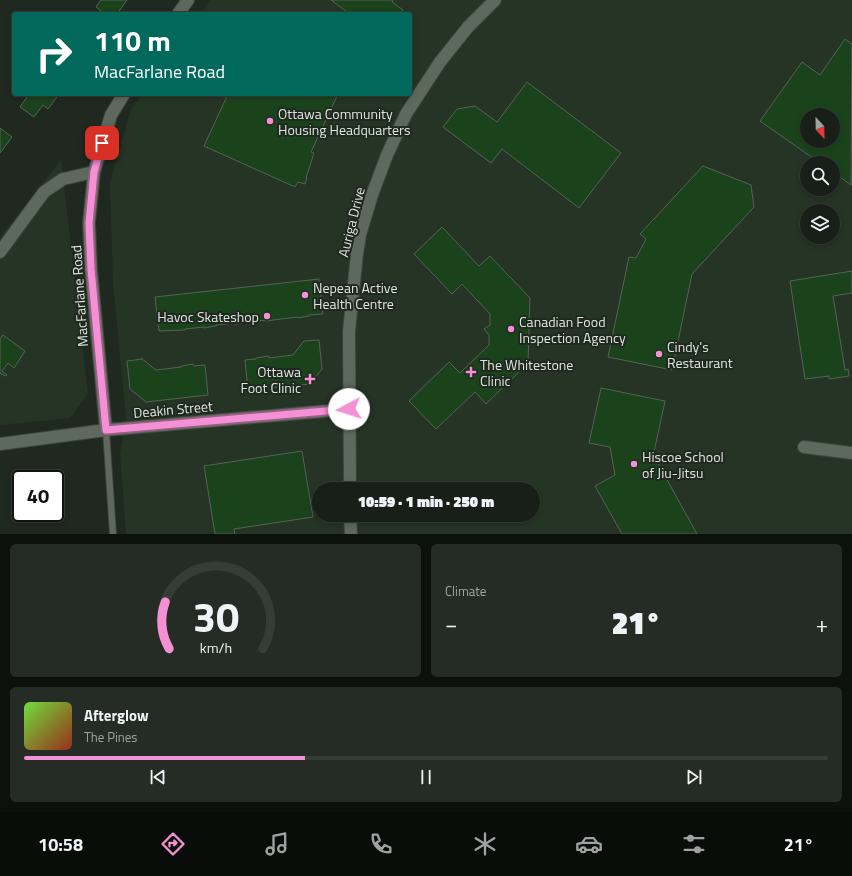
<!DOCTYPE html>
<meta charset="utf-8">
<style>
body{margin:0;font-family:"Titillium Web",sans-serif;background:#252c25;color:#f1f3f6;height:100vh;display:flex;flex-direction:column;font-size:15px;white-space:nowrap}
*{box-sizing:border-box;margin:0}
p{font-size:13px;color:#9fa2a2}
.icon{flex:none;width:22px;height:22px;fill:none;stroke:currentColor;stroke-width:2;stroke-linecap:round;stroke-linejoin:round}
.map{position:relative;height:534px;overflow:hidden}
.side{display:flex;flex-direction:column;gap:10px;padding:10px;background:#0d110d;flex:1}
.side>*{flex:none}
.banner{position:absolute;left:12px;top:12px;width:400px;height:84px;border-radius:4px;box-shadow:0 2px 6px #0003,0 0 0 1px #363d37;background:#00695c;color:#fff;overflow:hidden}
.needle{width:26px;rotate:158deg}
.fabs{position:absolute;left:800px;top:108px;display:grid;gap:8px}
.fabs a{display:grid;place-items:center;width:40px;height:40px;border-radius:50%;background:#181f18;box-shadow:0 2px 6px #0003,0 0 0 1px #363d37;font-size:20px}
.speed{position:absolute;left:12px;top:470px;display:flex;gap:8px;font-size:20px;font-weight:700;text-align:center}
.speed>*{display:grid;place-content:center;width:52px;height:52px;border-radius:50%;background:#181f18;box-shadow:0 2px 6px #0003,0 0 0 1px #363d37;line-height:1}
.speed .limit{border:2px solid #111;border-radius:6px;background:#fff;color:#111}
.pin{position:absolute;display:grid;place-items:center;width:34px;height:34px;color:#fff;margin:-17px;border-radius:8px;box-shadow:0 2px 6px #0006}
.me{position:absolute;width:44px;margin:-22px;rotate:265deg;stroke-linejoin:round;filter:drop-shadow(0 0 3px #0008)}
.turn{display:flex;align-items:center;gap:14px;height:84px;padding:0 16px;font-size:18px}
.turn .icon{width:52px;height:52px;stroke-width:2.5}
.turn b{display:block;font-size:28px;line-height:34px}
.big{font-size:30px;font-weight:800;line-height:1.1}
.side .card{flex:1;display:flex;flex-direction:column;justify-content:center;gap:6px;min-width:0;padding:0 14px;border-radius:6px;background:#252c25}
.side .dial{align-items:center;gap:0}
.dial svg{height:104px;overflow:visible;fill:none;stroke:#363d37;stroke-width:7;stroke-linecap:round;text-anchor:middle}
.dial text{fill:#f1f3f6;stroke:none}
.song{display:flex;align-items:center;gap:12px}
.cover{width:48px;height:48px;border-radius:6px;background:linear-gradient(135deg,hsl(100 70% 55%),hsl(10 70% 35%))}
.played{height:4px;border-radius:2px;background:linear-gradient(90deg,#f491d4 35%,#363d37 35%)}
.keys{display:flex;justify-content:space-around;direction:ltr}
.heat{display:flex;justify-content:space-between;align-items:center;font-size:22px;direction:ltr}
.side .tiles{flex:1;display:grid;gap:10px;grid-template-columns:1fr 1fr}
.card:last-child{grid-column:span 2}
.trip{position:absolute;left:312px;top:482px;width:228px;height:40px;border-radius:20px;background:#181f18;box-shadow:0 2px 6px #0003,0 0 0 1px #363d37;font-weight:800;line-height:40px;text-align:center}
.dock{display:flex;height:64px;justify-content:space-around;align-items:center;background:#0a0c0a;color:#9fa2a2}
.dock .icon{width:28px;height:28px}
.dock .selected{color:#f491d4}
.dock b{font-size:18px;color:#f1f3f6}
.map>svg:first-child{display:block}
</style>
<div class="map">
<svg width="852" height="534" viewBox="0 0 852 534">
<rect width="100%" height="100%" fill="#202920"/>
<path fill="#253425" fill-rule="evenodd" d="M 210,0 L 852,0 L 852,534 L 126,534 L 120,453 L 126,418 L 113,283 L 110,182 L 131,110 L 142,94 L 410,94 L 410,14 L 200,14 ZM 807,115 L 833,115 L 833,141 L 807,141 ZM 807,163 L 833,163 L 833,189 L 807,189 ZM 807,211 L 833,211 L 833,237 L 807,237 ZM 319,489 L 533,489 L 533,515 L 319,515 Z
M 61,160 L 88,394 L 70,418 L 0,425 L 0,237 Z"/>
<path fill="#1a431c" stroke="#576257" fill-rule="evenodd" d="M 101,0 L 127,0 L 117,14 L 105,14 L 96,7 Z
M 331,0 L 393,0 L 392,2 L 403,10 L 400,14 L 350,14 Z
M 845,39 L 852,44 L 851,185 L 833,172 L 833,163 L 820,163 L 760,121 L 802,62 L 820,75 ZM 807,115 L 833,115 L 833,141 L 807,141 Z
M 527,82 L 621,153 L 579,208 L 502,149 L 491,163 L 443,127 L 457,109 L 475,106 L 497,122 Z
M 29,94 L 59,94 L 48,109 L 43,105 L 34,117 L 20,107 Z
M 228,94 L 331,94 L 337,96 L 311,152 L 314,153 L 306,178 L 307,178 L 305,184 L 298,182 L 295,187 L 204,146 Z
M 0,128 L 12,137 L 0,153 Z
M 703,166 L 751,185 L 754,207 L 692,274 L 672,370 L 608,357 L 629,257 L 636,258 L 646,239 L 640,234 Z
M 442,227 L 479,266 L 490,256 L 530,298 L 528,363 L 486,404 L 475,392 L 436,429 L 409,401 L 449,362 L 460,373 L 489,345 L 489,335 L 484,329 L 490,325 L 490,314 L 462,284 L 452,294 L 414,254 Z
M 852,271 L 852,293 L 833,296 L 845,370 L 848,369 L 849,376 L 829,379 L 829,376 L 805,379 L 790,281 Z
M 319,279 L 323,314 L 309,315 L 309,316 L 298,318 L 297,317 L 266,321 L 266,320 L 235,324 L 235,323 L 216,325 L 216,326 L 204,328 L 204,327 L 185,329 L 185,330 L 159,331 L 155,297 Z
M 3,335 L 25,351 L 14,368 L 8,363 L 2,371 L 7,375 L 5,376 L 0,373 L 0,374 L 0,339 Z
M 319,340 L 322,369 L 310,384 L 248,390 L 245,360 L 256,359 L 256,358 L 269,356 L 269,358 L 293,355 L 304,341 Z
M 141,358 L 156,370 L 181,367 L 181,366 L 193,364 L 194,366 L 205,365 L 208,395 L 146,402 L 130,389 L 127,361 L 142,359 Z
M 601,388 L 665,401 L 654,452 L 651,452 L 652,458 L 655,458 L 697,534 L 622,534 L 595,486 L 615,475 L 610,447 L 589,443 Z
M 302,451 L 313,517 L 234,529 L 235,534 L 215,534 L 204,466 Z"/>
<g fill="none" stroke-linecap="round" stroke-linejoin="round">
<g stroke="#3c453c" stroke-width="8">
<path id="service" d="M 106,430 L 113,534"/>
</g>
<g stroke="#3c453c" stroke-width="14">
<path id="minor" d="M 0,252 L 44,192 L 63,179 L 94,172
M 804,447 L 852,453"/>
</g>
<g stroke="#3c453c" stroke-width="14">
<path id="tertiary" d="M 178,14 L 188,0
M 106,430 L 91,269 L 89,223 L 94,172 L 111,115 L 124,94
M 0,444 L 106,430 L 349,409
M 350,489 L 349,331 L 357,254 L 360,235 L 372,195 L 387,155 L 406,114 L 440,62 L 468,27 L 495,0
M 350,515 L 351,534"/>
</g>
<use href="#service" stroke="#5e695d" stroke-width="6"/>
<use href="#minor" stroke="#5e695d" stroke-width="12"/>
<use href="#tertiary" stroke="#5e695d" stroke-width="12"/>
</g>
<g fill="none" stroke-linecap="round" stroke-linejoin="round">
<g stroke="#9f5e8a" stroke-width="10">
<path id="route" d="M 102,143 L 94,172 L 89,223 L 91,269 L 106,430 L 349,409"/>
</g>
<use href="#route" stroke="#f491d4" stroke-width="7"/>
</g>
<g fill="#f491d4" stroke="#202920" stroke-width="1.5">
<circle cx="270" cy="121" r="4"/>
<circle cx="305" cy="295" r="4"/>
<circle cx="267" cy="316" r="4"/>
<circle cx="511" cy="329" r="4"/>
<circle cx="659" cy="354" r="4"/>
<path d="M469 366h4v4h4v4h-4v4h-4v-4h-4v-4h4z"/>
<path d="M308 373h4v4h4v4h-4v4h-4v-4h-4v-4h4z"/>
<circle cx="634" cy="464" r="4"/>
</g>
<g text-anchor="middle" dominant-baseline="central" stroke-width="4" stroke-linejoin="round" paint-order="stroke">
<g font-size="14" fill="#dee5de" stroke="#202920" text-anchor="start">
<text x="278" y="113">Ottawa Community<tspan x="278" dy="16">Housing Headquarters</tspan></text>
<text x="313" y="287">Nepean Active<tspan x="313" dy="16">Health Centre</tspan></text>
<text x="259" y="316" text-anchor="end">Havoc Skateshop</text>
<text x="519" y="321">Canadian Food<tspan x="519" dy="16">Inspection Agency</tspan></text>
<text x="667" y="346">Cindy's<tspan x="667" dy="16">Restaurant</tspan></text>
<text x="480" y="364">The Whitestone<tspan x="480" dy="16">Clinic</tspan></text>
<text x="301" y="371" text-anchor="end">Ottawa<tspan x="301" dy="16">Foot Clinic</tspan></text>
<text x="642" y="456">Hiscoe School<tspan x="642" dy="16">of Jiu-Jitsu</tspan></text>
</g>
<g font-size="14" fill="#dee5de" stroke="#202920">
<text transform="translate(351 222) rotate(-76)">Auriga Drive</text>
<text transform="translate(79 296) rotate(-94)">MacFarlane Road</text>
<text transform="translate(173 409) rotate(-5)">Deakin Street</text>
</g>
</g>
</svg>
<div class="fabs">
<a><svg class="needle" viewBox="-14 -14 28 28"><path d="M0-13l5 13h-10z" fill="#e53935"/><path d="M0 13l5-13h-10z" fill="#9fa2a2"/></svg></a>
<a><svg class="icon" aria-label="search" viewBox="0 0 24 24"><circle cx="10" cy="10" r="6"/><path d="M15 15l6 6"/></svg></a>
<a><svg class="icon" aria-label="layers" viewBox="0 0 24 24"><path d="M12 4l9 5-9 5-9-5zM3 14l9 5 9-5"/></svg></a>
</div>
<div class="speed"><div class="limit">40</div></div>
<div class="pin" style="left:102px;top:143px;background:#d93025"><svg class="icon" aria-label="arrive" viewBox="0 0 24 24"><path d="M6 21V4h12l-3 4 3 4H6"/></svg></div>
<svg class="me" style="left:349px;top:409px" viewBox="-20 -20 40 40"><circle r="19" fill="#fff"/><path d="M0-13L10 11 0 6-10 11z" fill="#f491d4"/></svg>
<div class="trip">10:59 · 1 min · 250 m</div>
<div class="banner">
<div class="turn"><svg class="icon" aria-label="right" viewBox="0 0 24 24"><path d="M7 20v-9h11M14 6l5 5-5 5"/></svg><div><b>110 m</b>MacFarlane Road</div></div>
</div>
</div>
<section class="side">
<div class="tiles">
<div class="card dial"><svg viewBox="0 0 100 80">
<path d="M14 69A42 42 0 1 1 86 69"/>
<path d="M14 69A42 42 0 0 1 11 33" stroke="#f491d4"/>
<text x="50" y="56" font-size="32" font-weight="700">30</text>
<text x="50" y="72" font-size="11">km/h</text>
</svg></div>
<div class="card"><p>Climate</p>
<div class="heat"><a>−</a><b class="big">21°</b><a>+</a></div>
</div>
<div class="card">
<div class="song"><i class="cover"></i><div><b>Afterglow</b><p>The Pines</p></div></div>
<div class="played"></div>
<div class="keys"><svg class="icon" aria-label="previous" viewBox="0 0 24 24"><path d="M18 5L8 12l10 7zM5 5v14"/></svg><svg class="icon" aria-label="pause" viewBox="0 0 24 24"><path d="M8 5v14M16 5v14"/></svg><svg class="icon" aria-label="next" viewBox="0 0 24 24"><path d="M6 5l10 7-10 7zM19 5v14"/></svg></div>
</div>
</div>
</section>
<nav class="dock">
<b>10:58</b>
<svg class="icon selected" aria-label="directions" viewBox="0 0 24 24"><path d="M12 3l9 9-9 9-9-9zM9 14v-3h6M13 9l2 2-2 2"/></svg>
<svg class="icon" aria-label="music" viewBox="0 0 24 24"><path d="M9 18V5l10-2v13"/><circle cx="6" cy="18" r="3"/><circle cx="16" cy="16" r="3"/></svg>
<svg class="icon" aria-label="phone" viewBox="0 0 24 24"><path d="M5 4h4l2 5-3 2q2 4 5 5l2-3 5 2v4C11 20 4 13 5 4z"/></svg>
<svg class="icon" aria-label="climate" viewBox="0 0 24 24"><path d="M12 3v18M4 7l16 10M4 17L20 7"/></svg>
<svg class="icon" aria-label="car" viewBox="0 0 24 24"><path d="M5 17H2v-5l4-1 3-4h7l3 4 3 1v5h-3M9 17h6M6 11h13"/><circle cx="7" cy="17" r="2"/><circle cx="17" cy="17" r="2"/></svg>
<svg class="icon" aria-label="filters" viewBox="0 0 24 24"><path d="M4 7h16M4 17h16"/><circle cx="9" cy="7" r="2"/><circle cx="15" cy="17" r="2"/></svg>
<b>21°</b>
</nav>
